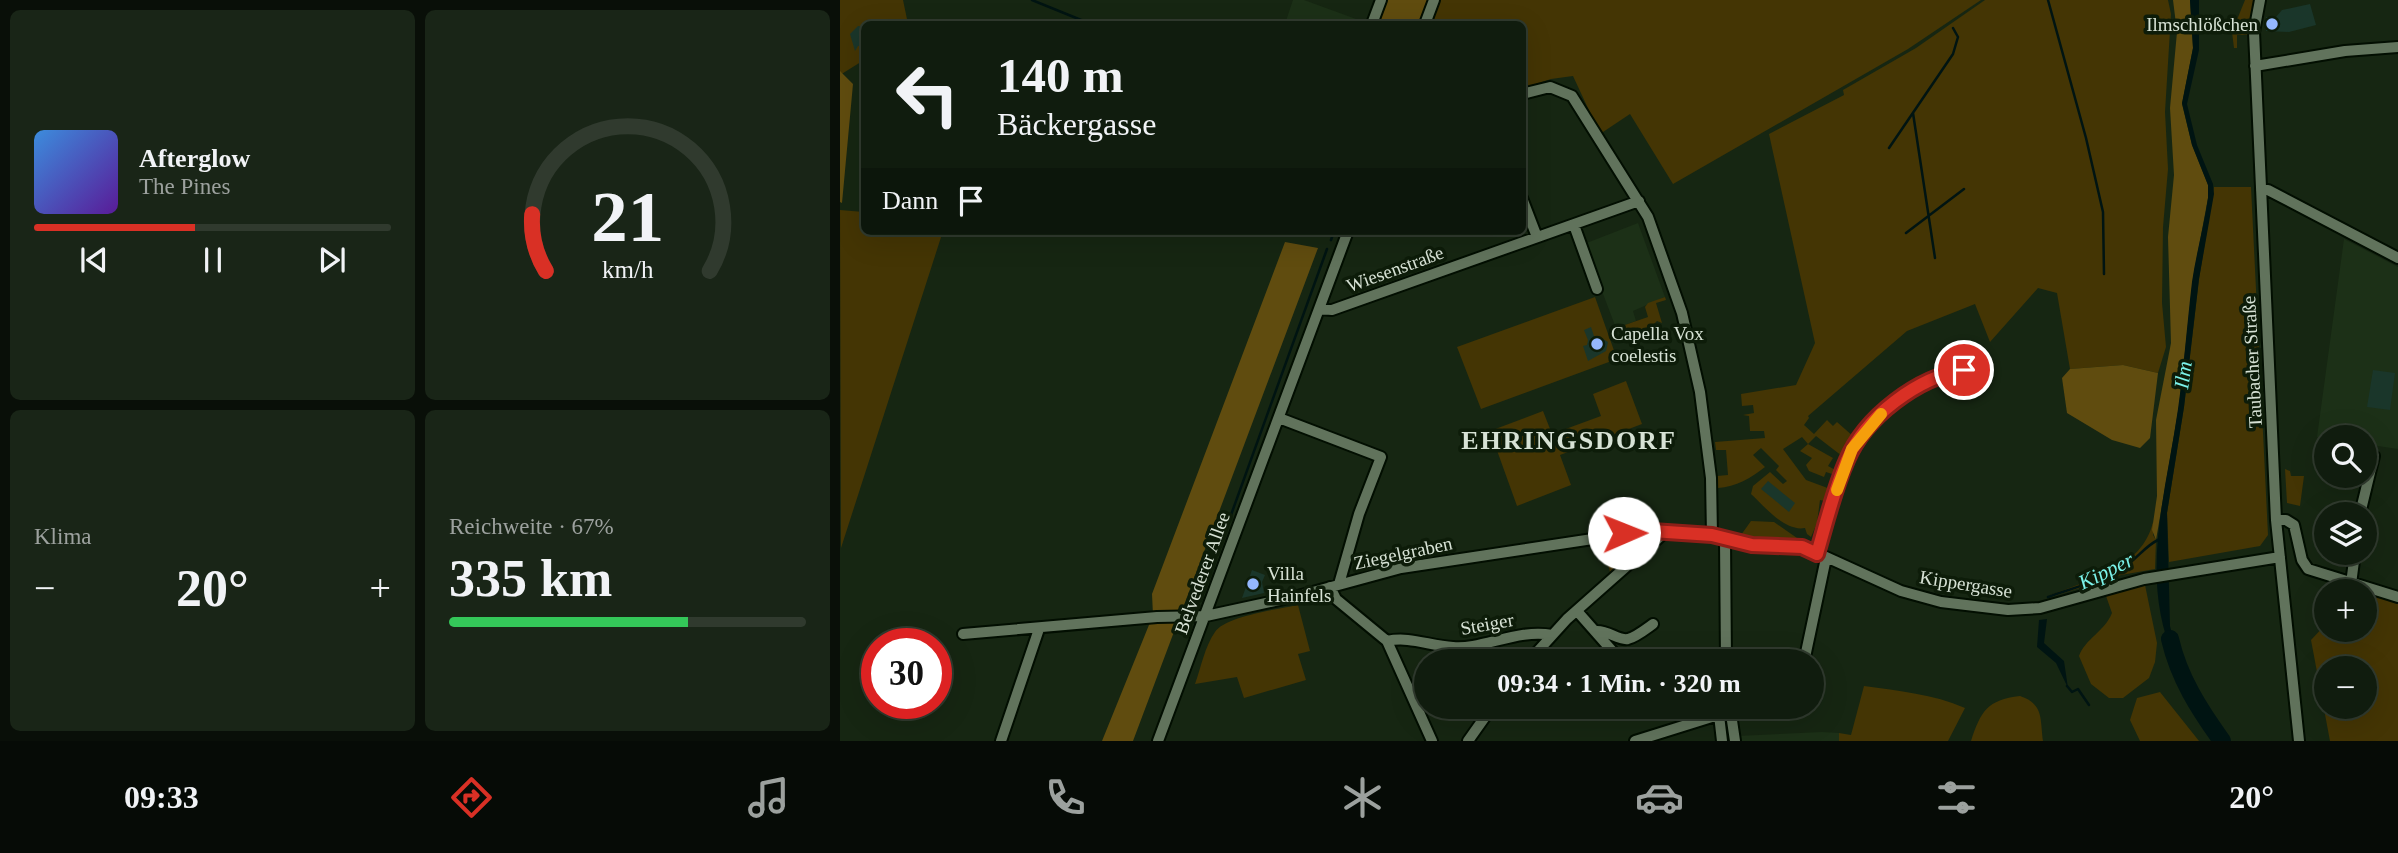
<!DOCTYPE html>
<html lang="de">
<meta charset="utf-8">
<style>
body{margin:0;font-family:Georgia,serif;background:#192517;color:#f1f3f6;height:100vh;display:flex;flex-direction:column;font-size:26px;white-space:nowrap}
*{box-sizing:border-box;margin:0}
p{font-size:23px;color:#9ca19e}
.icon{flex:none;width:38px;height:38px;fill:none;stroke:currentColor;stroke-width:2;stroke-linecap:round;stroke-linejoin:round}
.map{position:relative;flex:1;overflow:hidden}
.details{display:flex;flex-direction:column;gap:10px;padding:10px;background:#090f08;width:840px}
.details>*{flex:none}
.banner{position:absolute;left:21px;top:21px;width:665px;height:214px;border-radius:10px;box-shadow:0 7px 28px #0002,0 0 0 2px #303a2e;background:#101c0e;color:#f1f3f6;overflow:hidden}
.fabs{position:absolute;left:1474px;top:425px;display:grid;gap:14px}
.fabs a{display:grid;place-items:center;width:63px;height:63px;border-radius:50%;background:#101c0e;box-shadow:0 7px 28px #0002,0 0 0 2px #303a2e;font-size:35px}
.speed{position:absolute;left:21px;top:628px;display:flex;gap:14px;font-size:35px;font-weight:700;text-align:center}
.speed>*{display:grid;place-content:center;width:91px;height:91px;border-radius:50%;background:#101c0e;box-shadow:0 7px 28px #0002,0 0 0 2px #303a2e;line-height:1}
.speed .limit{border:10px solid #d22;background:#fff;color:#111}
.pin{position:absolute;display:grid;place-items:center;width:60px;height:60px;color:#fff;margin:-30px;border:4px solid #fff;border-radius:50%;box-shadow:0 2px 7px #0007}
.me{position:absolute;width:77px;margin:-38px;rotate:89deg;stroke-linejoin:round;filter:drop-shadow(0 0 5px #0008)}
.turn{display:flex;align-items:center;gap:24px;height:147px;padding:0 21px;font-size:32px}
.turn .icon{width:91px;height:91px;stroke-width:2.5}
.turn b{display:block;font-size:49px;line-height:60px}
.then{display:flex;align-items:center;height:66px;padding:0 21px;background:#0003;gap:14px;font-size:26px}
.big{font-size:52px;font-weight:700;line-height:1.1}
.details .card{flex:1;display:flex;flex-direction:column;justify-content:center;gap:10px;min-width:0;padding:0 24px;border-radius:10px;background:#192517}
.details .dial{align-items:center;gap:0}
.dial svg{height:182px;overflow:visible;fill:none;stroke:#303a2e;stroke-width:7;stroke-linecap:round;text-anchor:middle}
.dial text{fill:#f1f3f6;stroke:none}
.song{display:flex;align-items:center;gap:21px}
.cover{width:84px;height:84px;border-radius:10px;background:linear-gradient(135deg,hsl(210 70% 55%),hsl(270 70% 35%))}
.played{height:7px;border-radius:4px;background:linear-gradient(90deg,#d93025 45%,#303a2e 45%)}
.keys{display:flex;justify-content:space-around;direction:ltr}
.heat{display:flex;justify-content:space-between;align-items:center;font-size:38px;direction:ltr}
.charge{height:10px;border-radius:5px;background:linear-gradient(90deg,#34c759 67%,#303a2e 0)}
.details .tiles{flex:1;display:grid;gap:10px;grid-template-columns:repeat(2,1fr)}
.trip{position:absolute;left:574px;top:649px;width:410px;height:70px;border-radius:35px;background:#101c0e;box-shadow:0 7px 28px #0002,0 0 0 2px #303a2e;font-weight:700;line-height:70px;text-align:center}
.dock{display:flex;height:112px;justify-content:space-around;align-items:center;background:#060b06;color:#9ca19e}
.dock .icon{width:49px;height:49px}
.dock .active{color:#d93025}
.dock b{font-size:32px;color:#f1f3f6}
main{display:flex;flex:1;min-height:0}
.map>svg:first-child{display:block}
</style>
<main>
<section class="details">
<div class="tiles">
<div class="card">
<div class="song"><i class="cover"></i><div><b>Afterglow</b><p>The Pines</p></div></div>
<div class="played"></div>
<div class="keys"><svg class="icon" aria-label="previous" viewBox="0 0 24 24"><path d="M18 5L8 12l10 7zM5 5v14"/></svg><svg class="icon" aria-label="pause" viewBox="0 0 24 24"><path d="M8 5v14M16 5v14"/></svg><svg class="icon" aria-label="next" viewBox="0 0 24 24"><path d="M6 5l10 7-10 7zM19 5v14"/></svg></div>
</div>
<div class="card dial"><svg viewBox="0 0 100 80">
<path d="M14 69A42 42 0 1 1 86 69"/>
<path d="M14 69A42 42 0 0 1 8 44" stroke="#d93025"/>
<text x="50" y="56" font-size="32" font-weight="700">21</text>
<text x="50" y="72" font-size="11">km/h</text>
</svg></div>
<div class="card"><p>Klima</p>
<div class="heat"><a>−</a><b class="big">20°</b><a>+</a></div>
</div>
<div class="card"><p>Reichweite · 67%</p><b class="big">335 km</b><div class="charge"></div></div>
</div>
</section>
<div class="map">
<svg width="1558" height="741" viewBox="0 0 1558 741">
<rect width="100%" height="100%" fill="#162612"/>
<path fill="#1c3017" d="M 453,0 L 464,0 L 527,23 L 445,24 Z
M 798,223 L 825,297 L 793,311 L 796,321 L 776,328 L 744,244 Z
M 1504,239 L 1558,267 L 1558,449 L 1524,444 L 1524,438 L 1477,437 Z
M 982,732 L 999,733 L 999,741 L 898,741 L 897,736 Z"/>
<path fill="#443504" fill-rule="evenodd" d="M 0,0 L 63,0 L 68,24 L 24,24 L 24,60 L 0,75 Z
M 598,0 L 1141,0 L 1068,49 L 833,184 L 790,114 L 760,134 L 733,76 L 711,79 L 683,88 L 682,24 L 589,24 Z
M 1145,0 L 1328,0 L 1331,14 L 1325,112 L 1328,169 L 1323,227 L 1322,303 L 1326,347 L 1318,373 L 1283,365 L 1230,369 L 1217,293 L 1198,288 L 1150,342 L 1135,304 L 1067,331 L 968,416 L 969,418 L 964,425 L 974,434 L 987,420 L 993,426 L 997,422 L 1014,437 L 1002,456 L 976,436 L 968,444 L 993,458 L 988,466 L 999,472 L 998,476 L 986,472 L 984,477 L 969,471 L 966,465 L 972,458 L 960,451 L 968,444 L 962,437 L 943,449 L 966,480 L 993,490 L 989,502 L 980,500 L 977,523 L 971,537 L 967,534 L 965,528 C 945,532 925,507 911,494 L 913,486 L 930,472 L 943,484 L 947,481 L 936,470 L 939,466 L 921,448 L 913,455 L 925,467 C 911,478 896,487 878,488 L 877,476 L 888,475 L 886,450 L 876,450 L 875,442 L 925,438 L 924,431 L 910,431 L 909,416 L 903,415 L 914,413 L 913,405 L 902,406 L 901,394 L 956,385 L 975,343 L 929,134 L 1004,95 L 1003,90 L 1076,48 Z
M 1405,0 L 1415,0 L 1408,35 L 1397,35 L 1397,48 L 1394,48 L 1392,32 Z
M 1374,187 L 1411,187 L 1428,535 L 1420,546 L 1329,562 L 1327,513 L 1344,407 L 1359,279 Z
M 0,210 L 24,212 L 24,231 L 103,231 L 1,548 Z
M 755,297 L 777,359 L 641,409 L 617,347 Z
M 825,297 L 826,300 L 816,303 L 822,323 L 817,321 L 812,326 L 788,334 L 786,329 L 777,331 L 776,328 L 808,317 L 805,307 L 808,303 Z
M 786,381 L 802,424 L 720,455 L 731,485 L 677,506 L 650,431 L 703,411 L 712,434 L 761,416 L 753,394 Z
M 1445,469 L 1450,471 L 1451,476 L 1464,476 L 1460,506 L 1447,503 Z
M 911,521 L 934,522 L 957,538 L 927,539 L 901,535 Z
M 1313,522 L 1313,535 L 1316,540 L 1315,569 L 1281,575 L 1208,598 L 1208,596 C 1248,580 1302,569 1313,522 Z
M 794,538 L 797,542 L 797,549 L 770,572 L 763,547 Z
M 1305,585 L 1317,643 L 1315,662 L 1309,678 L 1283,698 L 1269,698 L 1251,684 L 1239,656 C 1245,639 1265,631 1272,613 L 1266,596 Z
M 1524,593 L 1558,602 L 1558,741 L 1490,741 L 1471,640 L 1486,624 L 1486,630 L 1524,630 ZM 1486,668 L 1524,668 L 1524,707 L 1486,707 Z
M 458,605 L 470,651 L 458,654 L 466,680 L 404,698 L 397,677 L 355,684 C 361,667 365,646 375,632 C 385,616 440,609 458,605 Z
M 1024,686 C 1059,691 1093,694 1125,708 L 1108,741 L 999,741 L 999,733 L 1011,735 Z
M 1320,692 L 1359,741 L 1360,741 L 1300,741 L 1290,720 L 1297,698 Z
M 1180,696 C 1204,704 1200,719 1203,741 L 1131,741 C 1141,711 1147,700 1180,696 Z"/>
<path fill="#604c0f" d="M 543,0 L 590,0 L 581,24 L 534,24 Z
M 1333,0 L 1350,0 L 1353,48 L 1342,104 L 1352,145 L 1368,185 L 1368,198 L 1353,278 L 1339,406 L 1316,540 L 1312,530 L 1317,496 L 1316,420 L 1331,343 L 1328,237 L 1334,175 L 1330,108 L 1337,32 Z
M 0,71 L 13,84 L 2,203 L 0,202 Z
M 445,242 L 478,248 L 293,741 L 262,741 L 313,615 L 312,594 Z
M 1283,365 L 1318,373 L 1310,438 L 1300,448 L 1272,440 L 1227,413 L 1222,378 L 1230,369 Z"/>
<path fill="#001412" d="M 1350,0 L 1359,0 L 1359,50 L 1347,104 L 1357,145 L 1373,184 L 1374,194 L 1359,279 L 1344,407 L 1327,513 L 1330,626 L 1336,650 L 1335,660 C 1298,578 1326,494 1338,409 C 1344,367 1347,324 1352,282 C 1356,254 1364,226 1368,198 L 1368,185 L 1352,145 L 1342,103 L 1353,48 Z
M 1207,619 L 1204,643 L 1224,661 L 1228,688 L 1216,663 L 1197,647 L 1199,620 Z"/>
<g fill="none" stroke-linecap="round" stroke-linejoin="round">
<path stroke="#001412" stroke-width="2.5" d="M 192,0 L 251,24
M 1208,0 L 1246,138 L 1263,212 L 1264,274
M 1073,113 L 1095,258
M 1049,148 L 1113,54 L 1118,37 L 1113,28
M 1066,233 L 1124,189
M 491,240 L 494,231
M 387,526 L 487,249
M 1208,597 C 1233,588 1261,581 1284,567 C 1297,559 1305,546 1318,540
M 1227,686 L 1232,692 L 1238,689 L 1249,705"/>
<path stroke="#001412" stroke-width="18" d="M 1330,639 C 1339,678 1359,709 1382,741"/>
</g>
<path fill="#1a362a" d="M 1470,4 L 1476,25 L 1449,32 L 1426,31 L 1426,17 L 1436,17 L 1442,10 Z
M 18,26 L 24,27 L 24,45 L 18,46 L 15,51 L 10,34 Z
M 751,327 L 755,339 L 760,337 L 768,342 L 766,351 L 748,361 L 743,346 L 747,345 L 748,340 L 744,330 Z
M 1533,370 L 1555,373 L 1550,410 L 1527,407 Z
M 928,481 L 955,503 L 949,512 L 921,489 Z
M 412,570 L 425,575 L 422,582 L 424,593 L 402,598 Z"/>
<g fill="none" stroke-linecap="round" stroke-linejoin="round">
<g stroke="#020e01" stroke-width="14">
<path id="minor" d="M 1420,0 L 1414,32 L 1436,520 L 1459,741
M 532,24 L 541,0
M 585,24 L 594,0
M 1415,66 L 1505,51 L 1558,47
M 682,94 L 710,87 L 732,96 L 808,217 L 842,313 L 860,392 L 871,478 L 872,535
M 1421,190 L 1428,190 L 1558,258
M 682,198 L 697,237
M 734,225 L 757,289
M 479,309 L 492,310 L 799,201
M 439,418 L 541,457 L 519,514 L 499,584
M 1520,514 L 1534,456
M 1436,520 L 1446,520 L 1454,525 L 1462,560 L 1468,569 L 1558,597
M 885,539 L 886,662
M 977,554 C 986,523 994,489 1007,460 C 1025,416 1078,378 1124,370
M 1511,584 L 1515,553
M 490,587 L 496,599 L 547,641 L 592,741
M 737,611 L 782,662
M 756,631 C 768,630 779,641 788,639 C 796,637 806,629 813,624
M 123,634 L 317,617 L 366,616 L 458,596 L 561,568 L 799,532 L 872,535 L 912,545 L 962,546 L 1061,591 L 1101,602 L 1168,610 L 1200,608 L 1304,579 L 1440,557
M 547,641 C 570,636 590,646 613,647 C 641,650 679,628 712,635
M 615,648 L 622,662
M 688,662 L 727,619 L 823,534
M 964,662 L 986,558
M 890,707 L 895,741
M 879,715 L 882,741
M 161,741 L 199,629
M 318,741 L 508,231
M 628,741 L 652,707
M 795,741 L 891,711"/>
</g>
<use href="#minor" stroke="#61735c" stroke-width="10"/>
</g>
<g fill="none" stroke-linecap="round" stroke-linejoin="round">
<g stroke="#8d1f18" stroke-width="18">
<path id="route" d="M 784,533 L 812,531 L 872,535 L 912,545 L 962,547 L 977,554 C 986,523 994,489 1007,460 C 1025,417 1078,377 1124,370"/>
</g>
<use href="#route" stroke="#d93025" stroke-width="12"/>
<path stroke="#f59e0b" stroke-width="12" d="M 997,490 L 1012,449 L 1041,414"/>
</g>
<g fill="#94b7fd" stroke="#0d1c09" stroke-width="2.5">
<circle cx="1432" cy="24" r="7"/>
<circle cx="757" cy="344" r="7"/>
<circle cx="413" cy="584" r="7"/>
</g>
<g text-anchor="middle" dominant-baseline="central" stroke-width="7" stroke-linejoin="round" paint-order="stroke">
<g font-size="19" fill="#d7e2d5" stroke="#0d1c09" text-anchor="start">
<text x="1418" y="24" text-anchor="end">Ilmschlößchen</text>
<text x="771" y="333">Capella Vox<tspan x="771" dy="22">coelestis</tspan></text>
<text x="427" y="573">Villa<tspan x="427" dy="22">Hainfels</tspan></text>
</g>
<g font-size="19" fill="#d7e2d5" stroke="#0d1c09">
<text transform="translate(555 269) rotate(-20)">Wiesenstraße</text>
<text transform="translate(1412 362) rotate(-93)">Taubacher Straße</text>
<text transform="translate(563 553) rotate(-12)">Ziegelgraben</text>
<text transform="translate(362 573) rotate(-70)">Belvederer Allee</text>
<text transform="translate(1126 584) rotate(9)">Kippergasse</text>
<text transform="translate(647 624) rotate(-10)">Steiger</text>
</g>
<g font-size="21" font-style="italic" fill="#7bf3ea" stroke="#0d1c09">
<text transform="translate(1343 375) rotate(-82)">Ilm</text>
<text transform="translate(1266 571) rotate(-26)">Kipper</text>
</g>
<g font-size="26" font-weight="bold" letter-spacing="2" fill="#d7e2d5" stroke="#0d1c09">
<text x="729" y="440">EHRINGSDORF</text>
</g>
</g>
</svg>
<div class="fabs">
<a><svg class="icon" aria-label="search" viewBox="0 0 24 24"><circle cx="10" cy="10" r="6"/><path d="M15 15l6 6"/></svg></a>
<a><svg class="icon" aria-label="layers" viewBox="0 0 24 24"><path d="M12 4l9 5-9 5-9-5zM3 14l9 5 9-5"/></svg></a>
<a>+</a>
<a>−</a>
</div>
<div class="speed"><div class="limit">30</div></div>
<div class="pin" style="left:1124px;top:370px;background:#d93025"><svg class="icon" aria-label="arrive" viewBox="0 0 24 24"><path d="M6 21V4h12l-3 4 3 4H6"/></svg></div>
<svg class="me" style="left:784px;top:533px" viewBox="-20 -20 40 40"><circle r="19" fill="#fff"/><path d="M0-13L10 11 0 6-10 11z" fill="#d93025"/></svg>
<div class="trip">09:34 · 1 Min. · 320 m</div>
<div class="banner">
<div class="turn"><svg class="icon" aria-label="left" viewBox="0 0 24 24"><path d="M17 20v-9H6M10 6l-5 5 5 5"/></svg><div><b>140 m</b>Bäckergasse</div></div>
<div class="then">Dann<svg class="icon" aria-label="arrive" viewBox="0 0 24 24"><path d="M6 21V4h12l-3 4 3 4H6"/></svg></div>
</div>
</div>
</main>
<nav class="dock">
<b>09:33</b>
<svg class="icon active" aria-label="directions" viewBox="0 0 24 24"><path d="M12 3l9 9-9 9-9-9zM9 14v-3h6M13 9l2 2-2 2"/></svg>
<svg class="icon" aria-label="music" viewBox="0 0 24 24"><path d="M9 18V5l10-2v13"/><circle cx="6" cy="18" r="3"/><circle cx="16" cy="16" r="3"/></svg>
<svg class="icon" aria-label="phone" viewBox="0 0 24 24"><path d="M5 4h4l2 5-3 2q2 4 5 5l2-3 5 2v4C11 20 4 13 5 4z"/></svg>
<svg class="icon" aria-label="climate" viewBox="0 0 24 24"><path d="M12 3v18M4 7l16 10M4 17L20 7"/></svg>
<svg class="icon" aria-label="car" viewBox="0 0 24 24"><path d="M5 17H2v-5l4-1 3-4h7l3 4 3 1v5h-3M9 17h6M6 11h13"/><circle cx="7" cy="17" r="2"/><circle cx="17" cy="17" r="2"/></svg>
<svg class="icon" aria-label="filters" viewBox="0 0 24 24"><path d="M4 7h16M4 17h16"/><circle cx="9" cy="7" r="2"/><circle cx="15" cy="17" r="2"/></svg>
<b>20°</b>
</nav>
